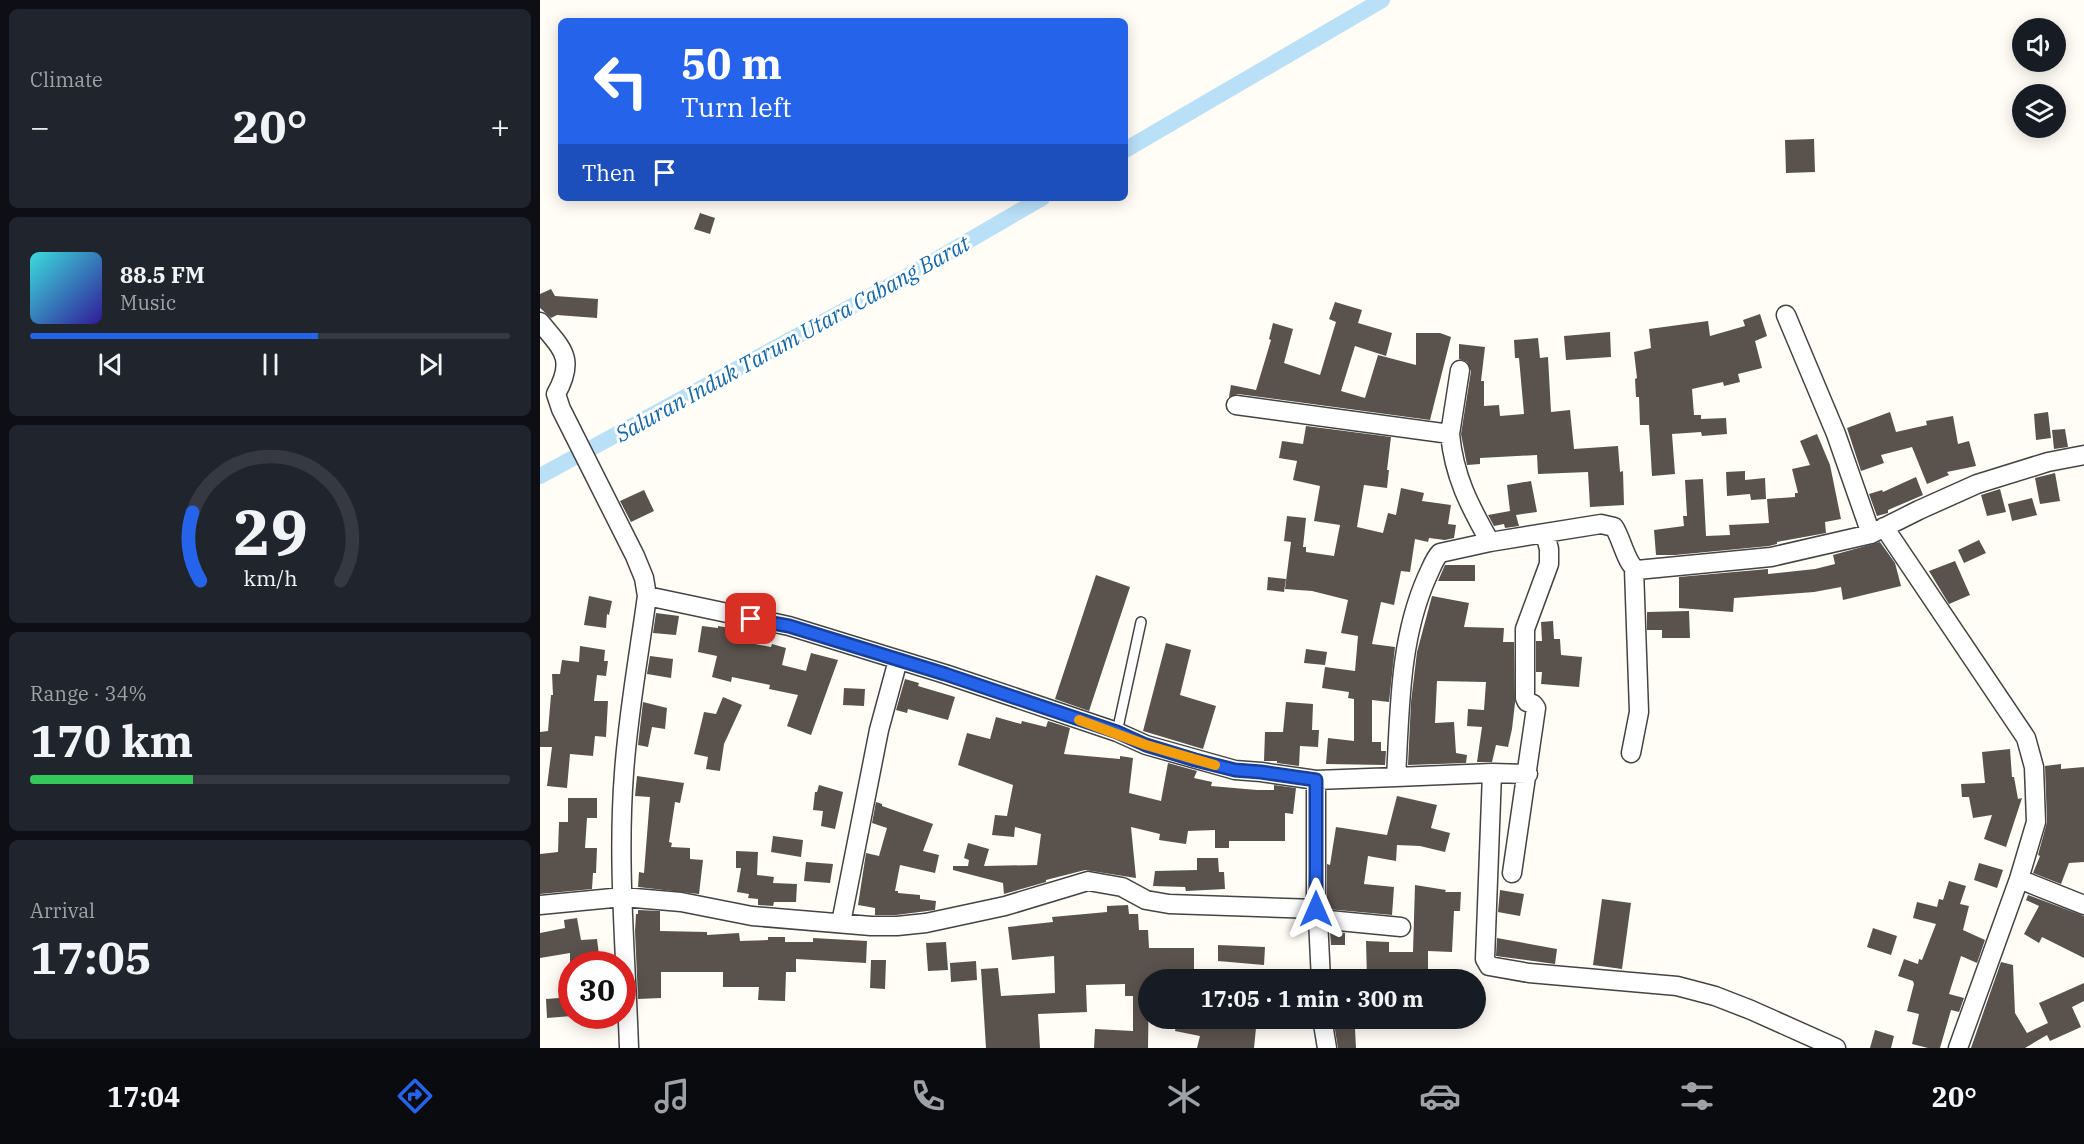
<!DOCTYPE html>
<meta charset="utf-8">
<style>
body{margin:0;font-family:"IBM Plex Serif",serif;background:#20242c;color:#f1f3f6;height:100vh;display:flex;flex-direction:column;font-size:22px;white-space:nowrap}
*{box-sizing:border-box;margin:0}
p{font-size:20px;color:#9ea1a6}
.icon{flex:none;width:33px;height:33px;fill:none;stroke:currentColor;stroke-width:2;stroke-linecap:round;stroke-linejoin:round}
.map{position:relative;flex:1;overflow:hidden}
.sheet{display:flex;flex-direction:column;gap:9px;padding:9px;background:#0d0f14;width:540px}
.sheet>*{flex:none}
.banner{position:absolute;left:18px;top:18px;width:570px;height:183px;border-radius:9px;box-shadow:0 3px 15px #0003;background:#2563eb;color:#fff;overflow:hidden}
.fabs{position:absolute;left:1472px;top:18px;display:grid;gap:12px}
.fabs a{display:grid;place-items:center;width:54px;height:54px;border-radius:50%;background:#171b24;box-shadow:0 3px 15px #0003;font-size:30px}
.speed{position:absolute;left:18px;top:951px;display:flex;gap:12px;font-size:30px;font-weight:700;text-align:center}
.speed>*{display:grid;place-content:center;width:78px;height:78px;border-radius:50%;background:#171b24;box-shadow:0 3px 15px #0003;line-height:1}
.speed .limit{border:9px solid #d22;background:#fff;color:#111}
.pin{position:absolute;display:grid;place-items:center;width:51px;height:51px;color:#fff;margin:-26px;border-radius:12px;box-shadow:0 3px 9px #0006}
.me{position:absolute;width:66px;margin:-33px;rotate:0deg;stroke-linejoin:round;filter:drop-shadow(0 0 4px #0008)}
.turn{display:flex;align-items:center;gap:21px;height:126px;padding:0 24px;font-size:27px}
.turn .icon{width:78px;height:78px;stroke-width:2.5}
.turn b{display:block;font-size:42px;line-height:51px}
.then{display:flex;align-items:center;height:57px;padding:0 24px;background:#0003;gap:12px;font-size:22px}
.big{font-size:45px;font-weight:800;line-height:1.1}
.sheet .widget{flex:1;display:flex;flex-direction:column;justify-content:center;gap:9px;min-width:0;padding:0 21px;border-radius:9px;background:#20242c}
.sheet .dial{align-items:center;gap:0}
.dial svg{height:156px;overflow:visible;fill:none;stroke:#363941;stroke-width:7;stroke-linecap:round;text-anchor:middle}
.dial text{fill:#f1f3f6;stroke:none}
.song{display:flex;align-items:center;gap:18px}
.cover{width:72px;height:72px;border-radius:9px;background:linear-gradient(135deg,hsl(180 70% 55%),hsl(250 70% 35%))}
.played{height:6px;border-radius:3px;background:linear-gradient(90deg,#2563eb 60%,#363941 60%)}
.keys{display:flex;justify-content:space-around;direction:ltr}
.heat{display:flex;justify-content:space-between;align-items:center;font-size:33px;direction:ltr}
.charge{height:9px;border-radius:4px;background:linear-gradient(90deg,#34c759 34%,#363941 0)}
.trip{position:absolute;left:598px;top:969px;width:348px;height:60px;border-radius:30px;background:#171b24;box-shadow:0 3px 15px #0003;font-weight:800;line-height:60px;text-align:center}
.tab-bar{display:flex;height:96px;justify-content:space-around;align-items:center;background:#090b0e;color:#9ea1a6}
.tab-bar .icon{width:42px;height:42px}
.tab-bar .on{color:#2563eb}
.tab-bar b{font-size:27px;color:#f1f3f6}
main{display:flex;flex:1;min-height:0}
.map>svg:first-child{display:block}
</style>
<main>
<section class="sheet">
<div class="widget"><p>Climate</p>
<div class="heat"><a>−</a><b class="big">20°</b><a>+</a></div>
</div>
<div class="widget">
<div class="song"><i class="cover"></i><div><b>88.5 FM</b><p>Music</p></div></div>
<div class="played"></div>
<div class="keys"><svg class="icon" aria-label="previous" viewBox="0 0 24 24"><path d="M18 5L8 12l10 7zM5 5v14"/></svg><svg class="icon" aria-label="pause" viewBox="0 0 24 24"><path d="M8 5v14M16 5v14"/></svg><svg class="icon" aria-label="next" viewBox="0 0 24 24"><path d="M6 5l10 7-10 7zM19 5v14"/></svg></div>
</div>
<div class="widget dial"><svg viewBox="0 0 100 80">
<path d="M14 69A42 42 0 1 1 86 69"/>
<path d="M14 69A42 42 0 0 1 10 34" stroke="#2563eb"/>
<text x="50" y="56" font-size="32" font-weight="700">29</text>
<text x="50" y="72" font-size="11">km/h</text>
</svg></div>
<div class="widget"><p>Range · 34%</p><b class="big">170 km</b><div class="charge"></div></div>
<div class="widget"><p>Arrival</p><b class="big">17:05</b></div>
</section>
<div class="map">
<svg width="1544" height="1048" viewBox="0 0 1544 1048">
<rect width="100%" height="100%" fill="#fffdf5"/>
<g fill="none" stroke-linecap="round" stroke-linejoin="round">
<path stroke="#b9e0f7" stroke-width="16" d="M 585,150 L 842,0
M 0,476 L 373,273 L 502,198"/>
</g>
<path fill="#5a524d" d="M 1274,139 L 1275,172 L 1246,173 L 1245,140 Z
M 160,213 L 175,218 L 170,234 L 154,229 Z
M 11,289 L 15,296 L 58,299 L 57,318 L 17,315 L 11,318 L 0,308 L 0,294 Z
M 795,302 L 822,310 L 818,323 L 852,333 L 846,356 L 815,346 L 801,391 L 825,398 L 838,355 L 876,365 L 876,333 L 900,333 L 911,337 L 890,420 L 698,394 L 689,397 L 691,385 L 716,390 L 731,340 L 729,339 L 733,323 L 753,329 L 744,363 L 780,375 L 796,322 L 789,319 Z
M 1220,314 L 1227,336 L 1215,341 L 1222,368 L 1198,374 L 1200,382 L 1184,386 L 1183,382 L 1152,389 L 1154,415 L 1161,415 L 1161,419 L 1186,418 L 1187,434 L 1162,436 L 1161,432 L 1132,434 L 1135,474 L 1112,476 L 1109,425 L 1100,425 L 1099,397 L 1096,397 L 1095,379 L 1097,378 L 1094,352 L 1111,348 L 1109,329 L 1168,321 L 1170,336 L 1205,326 L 1203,320 Z
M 1070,332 L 1071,357 L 1026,360 L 1024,336 Z
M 998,338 L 1000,358 L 1008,357 L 1011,412 L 1030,410 L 1034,449 L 1078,446 L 1080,472 L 1083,471 L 1084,505 L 1050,507 L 1048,472 L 998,474 L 997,455 L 940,458 L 940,464 L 927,465 L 921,434 L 931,371 L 927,362 L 919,359 L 919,344 L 945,347 L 941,381 L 944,381 L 944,406 L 959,405 L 960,416 L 984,414 L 979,358 L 975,358 L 974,340 Z
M 1350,412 L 1356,432 L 1387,425 L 1386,421 L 1413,416 L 1418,444 L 1429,441 L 1436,466 L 1407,472 L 1409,475 L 1387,484 L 1372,447 L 1341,455 L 1344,463 L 1321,471 L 1307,428 Z
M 1508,412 L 1511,438 L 1496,440 L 1494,414 Z
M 766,426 L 851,437 L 847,470 L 849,470 L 847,488 L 824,485 L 817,527 L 843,533 L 848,513 L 856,515 L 861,488 L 884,493 L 882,501 L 911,505 L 908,524 L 916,525 L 914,538 L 905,540 L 889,538 L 888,542 L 875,539 L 870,572 L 861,571 L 854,605 L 841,602 L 832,644 L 855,647 L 849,702 L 832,700 L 832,742 L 841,742 L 841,751 L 846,751 L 845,765 L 786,764 L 788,738 L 814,741 L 814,699 L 808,698 L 809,692 L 782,688 L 785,667 L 815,671 L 818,636 L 801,633 L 808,600 L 772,591 L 745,589 L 751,542 L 744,541 L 747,516 L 766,518 L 763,547 L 766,547 L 766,552 L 794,556 L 800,525 L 774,521 L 780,486 L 753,480 L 757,461 L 739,458 L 742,441 L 763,444 Z
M 1525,429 L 1528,447 L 1514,449 L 1512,430 Z
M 1277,434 L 1290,465 L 1301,519 L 1285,522 L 1286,533 L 1237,542 L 1237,544 L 1229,546 L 1135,555 L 1116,555 L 1114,530 L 1144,526 L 1143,516 L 1147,516 L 1145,480 L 1163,479 L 1166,536 L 1190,535 L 1189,525 L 1229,523 L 1227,499 L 1255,497 L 1255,493 L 1258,493 L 1252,469 L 1270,465 L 1260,441 Z
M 1205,471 L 1205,480 L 1225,478 L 1226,499 L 1211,500 L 1210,494 L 1187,496 L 1186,472 Z
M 1515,473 L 1520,501 L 1500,504 L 1495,478 Z
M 1376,477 L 1383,495 L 1348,510 L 1348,513 L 1337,516 L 1329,494 L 1342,490 L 1343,492 Z
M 991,481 L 997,512 L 976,515 L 979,526 L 965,528 L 964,524 L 954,526 L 948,515 L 970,511 L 967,485 Z
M 1460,489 L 1466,512 L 1447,516 L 1441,495 Z
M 104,490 L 114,511 L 91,522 L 80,501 Z
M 1492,498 L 1497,515 L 1472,521 L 1468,504 Z
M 1439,540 L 1446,553 L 1424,563 L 1418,550 Z
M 1340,542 L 1355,563 L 1361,586 L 1303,600 L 1301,587 L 1274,592 L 1194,598 L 1193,612 L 1139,608 L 1139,577 L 1228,569 L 1228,574 L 1275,569 L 1295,564 L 1293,555 Z
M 1415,561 L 1430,595 L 1409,604 L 1389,571 Z
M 905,565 L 935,565 L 935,581 L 898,581 Z
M 556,575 L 590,587 L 549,711 L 515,699 Z
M 728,577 L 746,579 L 744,592 L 727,590 Z
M 49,596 L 72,601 L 69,615 L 67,614 L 66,628 L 44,625 Z
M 892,596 L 929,603 L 924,627 L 964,628 L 963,642 L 974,642 L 975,703 L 972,729 L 968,747 L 956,745 L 952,762 L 937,762 L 942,727 L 927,726 L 928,709 L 944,710 L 946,682 L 897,681 L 895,723 L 914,722 L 916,753 L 927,755 L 926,763 L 868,765 L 871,702 L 877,652 Z
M 1149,611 L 1150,638 L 1122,638 L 1122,630 L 1107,630 L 1107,612 Z
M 116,613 L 139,616 L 136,635 L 113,633 Z
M 1013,621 L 1014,639 L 1020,639 L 1021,655 L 1042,657 L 1039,687 L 1001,684 L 1002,672 L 996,672 L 996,641 L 1002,641 L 1001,622 Z
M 162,626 L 178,628 L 178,626 L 202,630 L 200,641 L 231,647 L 232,644 L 246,648 L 242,665 L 266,671 L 271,653 L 298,660 L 271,735 L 247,726 L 258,695 L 229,689 L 230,685 L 192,677 L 191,682 L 172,677 L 177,656 L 158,652 Z
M 626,643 L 651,650 L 640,695 L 676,706 L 663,749 L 603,731 Z
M 40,646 L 65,650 L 64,661 L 68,661 L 66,676 L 57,675 L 54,701 L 68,701 L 66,737 L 55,736 L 53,756 L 30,754 L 27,788 L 7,786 L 12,747 L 0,747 L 0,732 L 8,731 L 11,695 L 13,695 L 12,674 L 20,674 L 22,660 L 39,662 Z
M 766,649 L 787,652 L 785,665 L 764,663 Z
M 110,656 L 133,659 L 131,678 L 107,674 Z
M 365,679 L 379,683 L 378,686 L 415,697 L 408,720 L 368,709 L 367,713 L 356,710 Z
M 304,688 L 325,689 L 324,706 L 303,705 Z
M 183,697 L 202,705 L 184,744 L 180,771 L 166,769 L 168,757 L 154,754 L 164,712 L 176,714 Z
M 103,702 L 127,708 L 125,729 L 112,727 L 108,747 L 98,745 Z
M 746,702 L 773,704 L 772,730 L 779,730 L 778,747 L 760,746 L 759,766 L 737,763 L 737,761 L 724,761 L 725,732 L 743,732 Z
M 456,717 L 481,724 L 482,721 L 506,727 L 508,721 L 530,728 L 524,754 L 580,759 L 580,756 L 593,758 L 589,793 L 621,801 L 628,763 L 657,771 L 654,778 L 672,782 L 671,786 L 717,790 L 734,790 L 734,785 L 756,788 L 753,814 L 745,813 L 745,841 L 689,841 L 689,848 L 675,848 L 675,830 L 648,831 L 646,844 L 619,840 L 620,834 L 591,827 L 596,878 L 545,870 L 506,880 L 506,882 L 464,894 L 463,883 L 413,870 L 413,866 L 428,866 L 429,860 L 424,858 L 428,843 L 449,849 L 444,866 L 497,865 L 501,834 L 475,827 L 474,837 L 452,835 L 455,815 L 467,816 L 473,785 L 418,765 L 427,733 L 450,739 Z
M 1470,749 L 1472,777 L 1474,777 L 1478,799 L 1482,798 L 1466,847 L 1444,839 L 1452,815 L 1433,818 L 1429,797 L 1422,797 L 1421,784 L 1445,783 L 1442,752 Z
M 1521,764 L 1521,769 L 1544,767 L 1544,862 L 1529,863 L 1521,884 L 1493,873 L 1500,856 L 1498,855 L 1507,822 L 1505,766 Z
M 97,776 L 144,783 L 140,803 L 135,802 L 129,842 L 132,843 L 131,847 L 150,848 L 150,859 L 163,860 L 159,894 L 98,887 L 99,872 L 104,873 L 110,797 L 95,796 Z
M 279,785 L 303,792 L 295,829 L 281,826 L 283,811 L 273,810 L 275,792 L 277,792 Z
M 857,796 L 897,805 L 891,828 L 910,833 L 905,852 L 880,846 L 857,845 L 856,861 L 828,856 L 824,884 L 854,887 L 852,915 L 787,909 L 787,864 L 790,865 L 796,827 L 847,835 Z
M 28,798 L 57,798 L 57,818 L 47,818 L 45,848 L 57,848 L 56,873 L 53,873 L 52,889 L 0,894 L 0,854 L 18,852 L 19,822 L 28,822 Z
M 336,802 L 342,804 L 342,806 L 393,824 L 383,851 L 399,855 L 395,873 L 360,865 L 355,891 L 358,891 L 358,893 L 380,895 L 380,899 L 396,901 L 395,910 L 356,915 L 335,915 L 335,908 L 318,905 L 326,853 L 339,856 L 347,828 L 332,823 Z
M 233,836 L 263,840 L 261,857 L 231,852 Z
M 196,851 L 218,852 L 217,875 L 234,877 L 233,883 L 257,884 L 256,902 L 234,902 L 233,906 L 218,905 L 218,899 L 208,898 L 209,894 L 197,892 L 201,868 L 196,868 Z
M 657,858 L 678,858 L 679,872 L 684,872 L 685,889 L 646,891 L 645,887 L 613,886 L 615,871 L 657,870 Z
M 266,862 L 293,864 L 290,883 L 264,881 Z
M 1439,863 L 1463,870 L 1457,888 L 1434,880 Z
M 1409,881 L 1426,886 L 1420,904 L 1429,906 L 1423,930 L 1445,940 L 1437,963 L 1421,956 L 1409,994 L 1424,998 L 1419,1012 L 1411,1010 L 1400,1048 L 1388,1048 L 1372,1044 L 1379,1014 L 1367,1011 L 1374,984 L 1373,981 L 1358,976 L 1364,959 L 1378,964 L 1379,959 L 1382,960 L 1396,924 L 1373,918 L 1377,902 L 1397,907 L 1399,899 L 1403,900 Z
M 875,885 L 906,890 L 905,892 L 921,892 L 920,911 L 914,911 L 912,952 L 888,951 L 888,980 L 827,979 L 826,941 L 849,942 L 849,952 L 873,952 Z
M 960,890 L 984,894 L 980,916 L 958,912 Z
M 1488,895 L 1544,916 L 1544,958 L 1502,937 L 1499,943 L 1484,934 L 1499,906 L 1486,900 Z
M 1062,899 L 1091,903 L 1082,969 L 1053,965 Z
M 588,905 L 589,914 L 598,914 L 599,930 L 608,930 L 609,948 L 654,948 L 654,980 L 609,980 L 608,1048 L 554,1048 L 555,1029 L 593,1031 L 593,996 L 585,996 L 585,984 L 546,985 L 547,1012 L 498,1014 L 500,1048 L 446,1048 L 441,969 L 458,968 L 461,996 L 515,993 L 514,956 L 472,960 L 468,927 L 513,922 L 512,917 L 567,912 L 567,906 Z
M 98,910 L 120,911 L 120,931 L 167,932 L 167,935 L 199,933 L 200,941 L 228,940 L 228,937 L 245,937 L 245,942 L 273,942 L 273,938 L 327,941 L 326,963 L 256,959 L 256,972 L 246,972 L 245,1001 L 218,1000 L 219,987 L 183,987 L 183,972 L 121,972 L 121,998 L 98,999 L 95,931 L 96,914 L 98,914 Z
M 37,918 L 41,940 L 57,939 L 59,955 L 53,956 L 54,964 L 30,964 L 30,953 L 0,958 L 0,933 L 25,928 L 24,920 Z
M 1333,928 L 1357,936 L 1351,955 L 1327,947 Z
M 790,931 L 805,933 L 805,945 L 791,945 Z
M 957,938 L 1017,949 L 1015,964 L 956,956 Z
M 406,942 L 408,970 L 388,971 L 386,943 Z
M 678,945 L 725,947 L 724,965 L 678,961 Z
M 331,960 L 346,960 L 345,989 L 330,988 Z
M 436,961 L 437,980 L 411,982 L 410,963 Z
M 1461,962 L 1473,965 L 1475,1013 L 1487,1033 L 1508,1023 L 1499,1003 L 1544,983 L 1544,1001 L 1532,1007 L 1541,1027 L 1510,1041 L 1507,1035 L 1485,1048 L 1431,1048 Z
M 32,997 L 32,1016 L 7,1018 L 6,999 Z
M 638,1018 L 664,1022 L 664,1018 L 717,1018 L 714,1048 L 657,1048 L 660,1036 L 635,1031 Z
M 793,1018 L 811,1018 L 811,1029 L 815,1029 L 816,1048 L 798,1048 Z
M 1335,1030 L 1354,1036 L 1351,1048 L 1330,1048 Z"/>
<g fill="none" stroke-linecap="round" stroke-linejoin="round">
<g stroke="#444" stroke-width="12">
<path id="lane" d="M 577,732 L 601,622"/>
</g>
<g stroke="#444" stroke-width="21">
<path id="street" d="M 1246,315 L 1296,434 L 1331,534
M 0,322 C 22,349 36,358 16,394 L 21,409 L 95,556 L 104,578 L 107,596 C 99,655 88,714 84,773 C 77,864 86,957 89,1048
M 696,405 L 910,434 C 914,476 929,505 950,542
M 910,434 L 920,370
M 1344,527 L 1486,738 L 1494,767 L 1496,822 L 1479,879 L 1418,1048
M 107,596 L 249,626 L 405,674 L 577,732 L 606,745 L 695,770 L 721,772 L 776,780 L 856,777 C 860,710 859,640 887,577 C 891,569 894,559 900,553 L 950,542 L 1061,524 L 1074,527 C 1082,539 1086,564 1097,570 L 1231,557 L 1331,534 L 1379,510 L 1437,484 L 1508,462 L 1544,455
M 1091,753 L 1099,712 L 1094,569
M 952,773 L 988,774
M 856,777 L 952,773 L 945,959 L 949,966 L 989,973 L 1137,986 L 1175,996 L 1211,1010 L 1296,1048
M 776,780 L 776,909 L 778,919 L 781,980
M 972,873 L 996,708 L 993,704 L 987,702 L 985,698 L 985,629 L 1009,564 L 1009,549 L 1005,534
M 1479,879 L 1544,905
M 0,905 L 83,897 L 141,902 L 212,916 L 331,926 L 357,926 L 386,923 L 465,906 L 548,881 L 582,887 L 606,900 L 629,904 L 776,909
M 778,919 L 861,927
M 301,923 L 339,730 L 358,660
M 782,1018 L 787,1048"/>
</g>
<use href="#lane" stroke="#fff" stroke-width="9"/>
<use href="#street" stroke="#fff" stroke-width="18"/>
</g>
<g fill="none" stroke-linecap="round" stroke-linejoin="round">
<g stroke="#184099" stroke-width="15">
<path id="route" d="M 211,619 L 249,626 L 405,674 L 577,732 L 606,745 L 655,760 L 695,770 L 721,772 L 776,780 L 776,909"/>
</g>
<use href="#route" stroke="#2563eb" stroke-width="10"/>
<path stroke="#f59e0b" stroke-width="10" d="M 539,720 L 606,745 L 675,765"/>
</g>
<g text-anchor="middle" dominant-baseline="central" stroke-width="6" stroke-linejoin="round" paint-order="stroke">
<g font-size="22" font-style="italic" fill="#1768a6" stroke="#fff">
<text transform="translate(252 338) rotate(-29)">Saluran Induk Tarum Utara Cabang Barat</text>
</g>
</g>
</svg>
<div class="fabs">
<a><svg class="icon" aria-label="sound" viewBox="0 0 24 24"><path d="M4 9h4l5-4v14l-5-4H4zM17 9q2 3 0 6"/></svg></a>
<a><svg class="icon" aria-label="layers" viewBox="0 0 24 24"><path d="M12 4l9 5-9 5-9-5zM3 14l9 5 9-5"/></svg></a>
</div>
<div class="speed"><div class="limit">30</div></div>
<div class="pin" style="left:211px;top:619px;background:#d93025"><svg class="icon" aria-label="arrive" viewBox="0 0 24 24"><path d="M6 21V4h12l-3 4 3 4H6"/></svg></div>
<svg class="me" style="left:776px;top:909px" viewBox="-20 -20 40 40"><path d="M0-17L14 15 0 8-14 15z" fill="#2563eb" stroke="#fff" stroke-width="4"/></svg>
<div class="trip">17:05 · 1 min · 300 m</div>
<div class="banner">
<div class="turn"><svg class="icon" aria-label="left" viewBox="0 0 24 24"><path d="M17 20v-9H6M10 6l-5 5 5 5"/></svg><div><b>50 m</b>Turn left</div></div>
<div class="then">Then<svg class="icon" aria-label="arrive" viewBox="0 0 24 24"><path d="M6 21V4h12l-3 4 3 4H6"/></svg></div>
</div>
</div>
</main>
<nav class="tab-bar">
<b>17:04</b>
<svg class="icon on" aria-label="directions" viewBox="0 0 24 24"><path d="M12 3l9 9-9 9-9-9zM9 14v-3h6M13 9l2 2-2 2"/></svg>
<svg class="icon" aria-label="music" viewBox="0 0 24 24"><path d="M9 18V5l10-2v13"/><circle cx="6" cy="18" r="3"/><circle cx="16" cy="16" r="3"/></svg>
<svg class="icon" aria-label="phone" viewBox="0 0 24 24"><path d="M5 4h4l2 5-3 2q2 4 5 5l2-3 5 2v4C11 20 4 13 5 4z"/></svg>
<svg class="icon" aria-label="climate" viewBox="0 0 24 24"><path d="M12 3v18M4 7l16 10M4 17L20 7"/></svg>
<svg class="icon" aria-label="car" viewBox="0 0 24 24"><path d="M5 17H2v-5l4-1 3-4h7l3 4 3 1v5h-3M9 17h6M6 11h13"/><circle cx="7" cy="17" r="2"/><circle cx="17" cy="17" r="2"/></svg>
<svg class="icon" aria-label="filters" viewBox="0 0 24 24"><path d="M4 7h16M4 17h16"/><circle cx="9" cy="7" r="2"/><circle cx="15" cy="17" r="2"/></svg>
<b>20°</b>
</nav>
